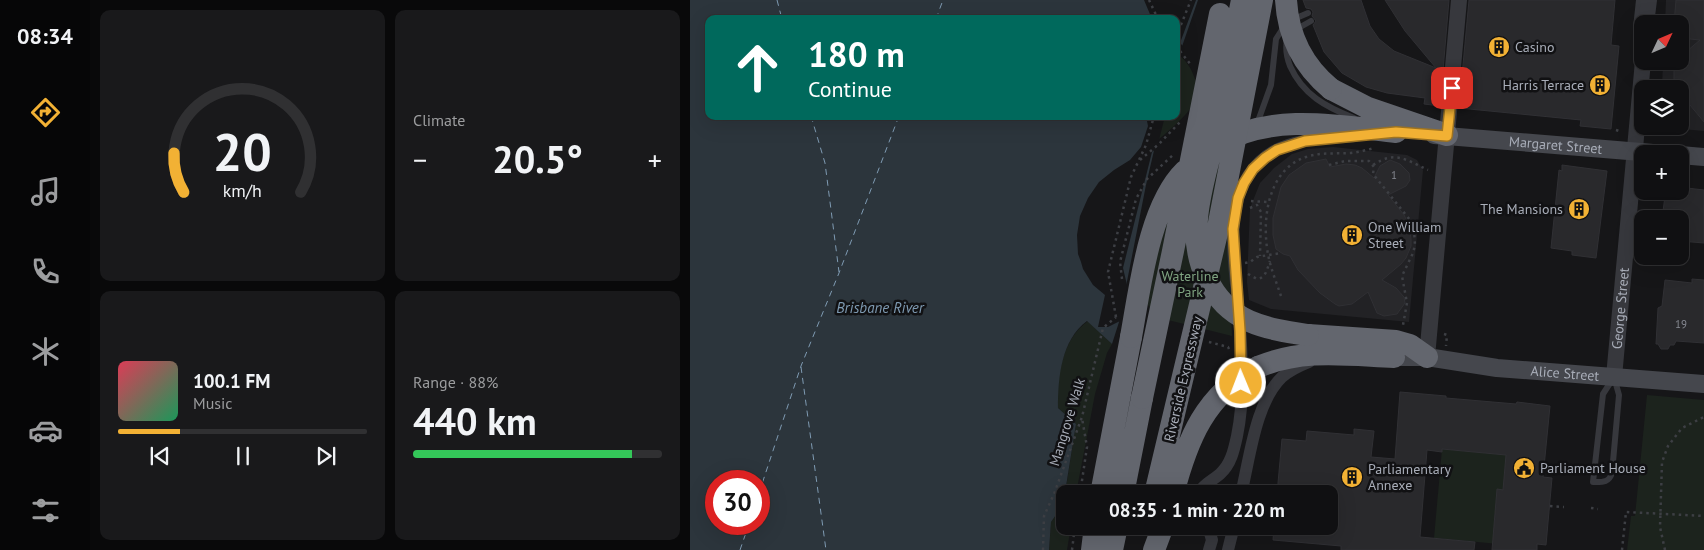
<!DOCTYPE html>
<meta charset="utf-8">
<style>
body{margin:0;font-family:"PT Sans",sans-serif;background:#19191b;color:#f1f3f6;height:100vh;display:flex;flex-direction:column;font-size:19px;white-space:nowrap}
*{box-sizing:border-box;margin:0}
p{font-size:16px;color:#9c9d9f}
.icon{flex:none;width:28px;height:28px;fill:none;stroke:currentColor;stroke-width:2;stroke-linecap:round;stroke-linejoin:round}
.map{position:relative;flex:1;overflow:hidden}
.side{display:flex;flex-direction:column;gap:10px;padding:10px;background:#09090a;width:600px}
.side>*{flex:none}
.banner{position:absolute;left:15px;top:15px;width:475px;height:105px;border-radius:10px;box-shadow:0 5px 20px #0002,0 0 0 1px #303032;background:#00695c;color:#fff;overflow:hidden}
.needle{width:32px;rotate:46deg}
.controls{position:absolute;left:944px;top:15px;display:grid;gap:10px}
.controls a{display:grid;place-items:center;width:55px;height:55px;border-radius:10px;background:#101012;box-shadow:0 5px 20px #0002,0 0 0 1px #303032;font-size:25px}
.speed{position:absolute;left:15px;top:470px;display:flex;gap:10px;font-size:25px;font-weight:700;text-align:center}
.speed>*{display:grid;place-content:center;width:65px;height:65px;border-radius:50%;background:#101012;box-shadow:0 5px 20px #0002,0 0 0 1px #303032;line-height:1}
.speed .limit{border:8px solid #d22;background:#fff;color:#111}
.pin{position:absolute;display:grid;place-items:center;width:42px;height:42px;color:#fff;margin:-21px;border-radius:10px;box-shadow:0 2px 8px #0006}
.me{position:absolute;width:55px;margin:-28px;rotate:359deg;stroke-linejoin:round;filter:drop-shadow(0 0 4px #0008)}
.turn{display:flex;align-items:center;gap:18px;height:105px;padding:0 20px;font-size:22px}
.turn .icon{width:65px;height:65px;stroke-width:2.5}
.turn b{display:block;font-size:35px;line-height:42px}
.big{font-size:38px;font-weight:600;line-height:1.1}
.side .card{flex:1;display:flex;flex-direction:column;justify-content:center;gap:8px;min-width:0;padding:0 18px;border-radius:10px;background:#19191b}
.side .dial{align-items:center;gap:0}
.dial svg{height:130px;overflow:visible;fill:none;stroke:#303032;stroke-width:7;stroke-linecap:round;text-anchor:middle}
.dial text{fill:#f1f3f6;stroke:none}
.song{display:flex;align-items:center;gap:15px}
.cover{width:60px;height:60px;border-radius:8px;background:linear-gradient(135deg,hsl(350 70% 55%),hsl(150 70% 35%))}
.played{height:5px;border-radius:2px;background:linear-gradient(90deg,#f2b134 25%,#303032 25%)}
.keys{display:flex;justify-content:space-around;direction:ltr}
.heat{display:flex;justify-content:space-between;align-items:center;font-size:28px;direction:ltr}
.charge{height:8px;border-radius:4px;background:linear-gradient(90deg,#34c759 88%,#303032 0)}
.side .tiles{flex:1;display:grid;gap:10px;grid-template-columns:repeat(2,1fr)}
.trip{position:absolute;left:366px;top:485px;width:282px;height:50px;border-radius:10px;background:#101012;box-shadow:0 5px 20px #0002,0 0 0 1px #303032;font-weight:600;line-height:50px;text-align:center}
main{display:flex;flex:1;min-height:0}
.tab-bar{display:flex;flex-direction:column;width:90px;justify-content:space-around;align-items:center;background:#060607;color:#9c9d9f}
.tab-bar .icon{width:35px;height:35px}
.tab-bar .current{color:#f2b134}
.tab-bar b{font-size:22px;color:#f1f3f6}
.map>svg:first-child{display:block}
</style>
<main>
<nav class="tab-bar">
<b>08:34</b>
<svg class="icon current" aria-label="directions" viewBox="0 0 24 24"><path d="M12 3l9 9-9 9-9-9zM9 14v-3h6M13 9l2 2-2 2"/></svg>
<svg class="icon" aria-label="music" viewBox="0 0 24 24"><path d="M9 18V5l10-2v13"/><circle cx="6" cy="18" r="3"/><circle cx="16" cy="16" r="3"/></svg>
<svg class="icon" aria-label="phone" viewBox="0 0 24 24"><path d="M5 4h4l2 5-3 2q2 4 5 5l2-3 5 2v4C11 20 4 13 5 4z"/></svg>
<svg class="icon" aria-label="climate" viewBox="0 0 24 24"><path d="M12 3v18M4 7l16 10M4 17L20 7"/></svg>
<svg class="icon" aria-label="car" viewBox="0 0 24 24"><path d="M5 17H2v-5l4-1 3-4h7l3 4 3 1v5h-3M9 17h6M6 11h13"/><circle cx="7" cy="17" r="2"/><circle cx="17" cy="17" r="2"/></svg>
<svg class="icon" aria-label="filters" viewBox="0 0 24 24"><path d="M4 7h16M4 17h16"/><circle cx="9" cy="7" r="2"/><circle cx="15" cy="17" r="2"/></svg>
</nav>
<section class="side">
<div class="tiles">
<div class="card dial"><svg viewBox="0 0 100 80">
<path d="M14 69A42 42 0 1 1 86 69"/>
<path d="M14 69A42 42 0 0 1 8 45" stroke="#f2b134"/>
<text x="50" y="56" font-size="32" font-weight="700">20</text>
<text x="50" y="72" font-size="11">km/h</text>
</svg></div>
<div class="card"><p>Climate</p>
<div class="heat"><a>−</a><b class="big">20.5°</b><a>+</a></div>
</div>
<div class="card">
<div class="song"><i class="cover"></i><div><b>100.1 FM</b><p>Music</p></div></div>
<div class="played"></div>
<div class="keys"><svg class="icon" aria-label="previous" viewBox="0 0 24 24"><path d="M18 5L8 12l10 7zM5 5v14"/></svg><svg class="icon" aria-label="pause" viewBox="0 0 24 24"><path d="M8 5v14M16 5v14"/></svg><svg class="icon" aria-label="next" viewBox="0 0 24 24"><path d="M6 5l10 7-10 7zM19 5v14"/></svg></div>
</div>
<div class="card"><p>Range · 88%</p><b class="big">440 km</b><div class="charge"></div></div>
</div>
</section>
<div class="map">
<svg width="1014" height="550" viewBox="0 0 1014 550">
<rect width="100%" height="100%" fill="#161618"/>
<path fill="#222225" d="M 976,0 L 1014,0 L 1014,131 L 970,127 L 990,126 L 990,89 L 972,89 L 973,61 L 990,61 L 990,24 L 975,24 Z
M 643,147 L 717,155 L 727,160 L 733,170 L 719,322 L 581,309 L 559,300 L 557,282 L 560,208 L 570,183 L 584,168 L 602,154 L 618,149 Z"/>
<path fill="#1c231d" d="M 486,53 C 494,58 500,66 503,74 C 507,82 508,93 505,101 C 499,115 472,137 460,146 L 468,116 L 486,116 Z
M 534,151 L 542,336 L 466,317 L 454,299 L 476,219 Z
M 398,321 L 422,344 L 417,353 L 405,394 L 386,494 L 375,494 L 386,424 L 368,408 C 367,378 371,340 398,321 Z
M 957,395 L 1014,400 L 1014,550 L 937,550 L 941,516 L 945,516 Z
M 752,449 L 816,455 L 813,490 L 807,490 L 804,523 L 809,544 L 744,538 Z
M 375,495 L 375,526 L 381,526 L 377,550 L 359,550 L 361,522 L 373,505 Z"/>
<path fill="#2c353c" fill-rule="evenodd" d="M 0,0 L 508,0 L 486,64 L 486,19 L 19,19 L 19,116 L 472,116 L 456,185 L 429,322 L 422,344 L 397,321 C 371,340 368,378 368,408 L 386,424 L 373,505 L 361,522 L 359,550 L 0,550 ZM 26,481 L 69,481 L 69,524 L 26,524 Z"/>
<path fill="#161618" d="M 454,0 L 506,0 L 490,43 L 495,48 L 487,66 L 486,19 L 462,19 Z
M 456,116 L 475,116 L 467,148 L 462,152 L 433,268 L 437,285 L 430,321 L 418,327 L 408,327 L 415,295 L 403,285 L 393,269 L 391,262 L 388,254 L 387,235 L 390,216 L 398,198 L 409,182 L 424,170 L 440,160 L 451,147 L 458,126 Z"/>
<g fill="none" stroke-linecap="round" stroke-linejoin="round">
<path stroke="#7f9bb3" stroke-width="1" stroke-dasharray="6 5" stroke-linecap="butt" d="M 87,0 L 92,19
M 246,19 L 253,0
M 121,116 L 135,163 L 149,272
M 111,367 L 136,550
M 69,493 L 111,366 L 149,273 L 209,116
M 50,550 L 59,524"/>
</g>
<path fill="#29292c" stroke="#303034" d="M 613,0 L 671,0 L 680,26 L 689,39 L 704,51 L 746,68 L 715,31 L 695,0 L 759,0 L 750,106 L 734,104 L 735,98 L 697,93 L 676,87 L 652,73 L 634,52 L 623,25 L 626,21 L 622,16 L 623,12 L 621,9 L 616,8 Z
M 779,0 L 925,0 L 921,45 L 929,46 L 921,129 L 890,126 L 891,120 L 769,108 Z
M 986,0 L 1014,0 L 1014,122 L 990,93 L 990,89 L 986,89 L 981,83 L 984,80 L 984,63 L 990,61 L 990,57 L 1010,40 L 990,38 L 990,24 L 984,24 Z
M 636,159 L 640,167 L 656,164 L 665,165 L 672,168 L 684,178 L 690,166 L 700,160 L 710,164 L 719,173 L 720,180 L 716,186 L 698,195 L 714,215 L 719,225 L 721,239 L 721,246 L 716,258 L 711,264 L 692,280 L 706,288 L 714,297 L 715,303 L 707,314 L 694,316 L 687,313 L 678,292 L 662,304 L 649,306 L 645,304 L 630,293 L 608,270 L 600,256 L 593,254 L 586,249 L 583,235 L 583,218 L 591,187 L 599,175 L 616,163 Z
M 872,165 L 917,171 L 906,258 L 882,255 L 882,251 L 861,248 L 869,170 L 872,171 Z
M 997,188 L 1014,190 L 1014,243 L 990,241 L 990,219 L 972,219 L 975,196 L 987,198 Z
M 1002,279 L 1014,280 L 1014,343 L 986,341 L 984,345 L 980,345 L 978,349 L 971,349 L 968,344 L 966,344 L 968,308 L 972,306 L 975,280 L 1002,283 Z
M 710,392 L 756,396 L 756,398 L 826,404 L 827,402 L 860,406 L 853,477 L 862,478 L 856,545 L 847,544 L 847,550 L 802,550 L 807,489 L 813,490 L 816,455 L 752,449 L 752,452 L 737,450 L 730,537 L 785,542 L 784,550 L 651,550 L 651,546 L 583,540 L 584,526 L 640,526 L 640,494 L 587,494 L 592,439 L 616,441 L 617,431 L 664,435 L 664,429 L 684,431 L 681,457 L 705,459 Z"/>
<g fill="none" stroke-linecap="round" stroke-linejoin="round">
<path stroke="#3d3f44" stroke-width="2.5" stroke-dasharray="2.5 4" stroke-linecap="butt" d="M 459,0 L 468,19
M 486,37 L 501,0
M 486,46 L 501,65
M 926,130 L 929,131
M 450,160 L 469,144 L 490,122
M 639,165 L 655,161 L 679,161 L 684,167 L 683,174 L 720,220 L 724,230 L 725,245 L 723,253 L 712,276 L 717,303 L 713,325
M 683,165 C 706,150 716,160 738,170
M 561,201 L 578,202
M 560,208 L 567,205 L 571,212 L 570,256
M 555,263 L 560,262 L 567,257 L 591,253
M 558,274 L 567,279 C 576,278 577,269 580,261
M 432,279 L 430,262 L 446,199 L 457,179 L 484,154
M 591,296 C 587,284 582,272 579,259 C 571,224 576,170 616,157 C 631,152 646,154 661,153 C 669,152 677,150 684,148
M 426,317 L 418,272 L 441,177 L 456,145 L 464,116
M 754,334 L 757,335 L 756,346
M 519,342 L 538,347 L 539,349
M 390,494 L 397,447 L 392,418
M 860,506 L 874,507
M 901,508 L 908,509
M 353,550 L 354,516 L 364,494 L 392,417 L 413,328 L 426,317
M 382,550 L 385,526
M 932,550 L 936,512 L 1014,516
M 975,550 L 970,527 L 972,462 L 978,446 L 992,428 L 1014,417"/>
<path stroke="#37383d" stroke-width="6" d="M 949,0 L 946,28 L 952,43
M 604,19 L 618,13
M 605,30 L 621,21
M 597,40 C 595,49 597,58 600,66 C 613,95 636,107 664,118
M 567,124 L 581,85 L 586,39 L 595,25
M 924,377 L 929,395 L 922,473 C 919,483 912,482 903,482 L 913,394 Z"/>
<path stroke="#37383d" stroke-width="12" d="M 508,494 C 513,484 522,481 530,474 C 541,464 544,450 547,436 C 555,398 552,354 549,315 C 545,262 527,184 584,151 C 607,138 639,138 665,136
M 551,494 C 560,458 565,403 592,377 C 600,370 609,366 619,362
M 518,526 L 522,540 L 519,550
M 538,550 L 544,526"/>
<g stroke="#37383d" stroke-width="16">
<path d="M 956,24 L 959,0"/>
<path d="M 737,357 L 769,0"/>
<path id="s1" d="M 924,377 L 953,61"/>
</g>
<g stroke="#45474d" stroke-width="18">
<path id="s2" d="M 744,135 L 975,154"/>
<path d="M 990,155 L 1014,157"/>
<path id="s3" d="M 704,357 L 737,357 L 807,368 L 1014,384"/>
</g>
<path stroke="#63666e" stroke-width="22" d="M 641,89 L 678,108 L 757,135
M 531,143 C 582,113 650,126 706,132
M 618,335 L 706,341 L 720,345 L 737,357
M 568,367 C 613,348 657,355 704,357
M 411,494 L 441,337
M 433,494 L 452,398
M 402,550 L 405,526
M 422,550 L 427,526
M 464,550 L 473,526"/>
<path stroke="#63666e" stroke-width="22" d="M 552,0 C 543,45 535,90 525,134 C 519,162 509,191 507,219 C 503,260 520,303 559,321 C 577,329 598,332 618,335
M 596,0 C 598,36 613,66 641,89
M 441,337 C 450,288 459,206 495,171
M 452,398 L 483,251 L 530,14
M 465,494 L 527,233 L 572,0
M 483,494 C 497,440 515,394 568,367"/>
</g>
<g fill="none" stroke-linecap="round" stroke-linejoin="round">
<g stroke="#9d7322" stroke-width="12">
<path id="route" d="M 551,383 L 550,331 L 543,229 L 548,198 L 554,183 L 563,169 L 575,158 L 587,150 L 615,141 L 706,132 L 757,136 L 762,88"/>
</g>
<use href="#route" stroke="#f2b134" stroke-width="9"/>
</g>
<defs>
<g id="building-disc" transform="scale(1.125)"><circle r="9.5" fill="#f2b134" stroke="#111113"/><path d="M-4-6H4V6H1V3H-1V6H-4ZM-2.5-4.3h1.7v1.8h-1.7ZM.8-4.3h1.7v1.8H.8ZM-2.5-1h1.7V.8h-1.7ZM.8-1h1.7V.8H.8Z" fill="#111"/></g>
<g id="civic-disc" transform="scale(1.125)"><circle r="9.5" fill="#f2b134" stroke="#111113"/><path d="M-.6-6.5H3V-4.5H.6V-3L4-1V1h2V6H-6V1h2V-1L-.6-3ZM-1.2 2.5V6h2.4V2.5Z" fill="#111"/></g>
</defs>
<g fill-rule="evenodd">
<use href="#building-disc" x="809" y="47"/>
<use href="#building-disc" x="910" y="85"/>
<use href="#building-disc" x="889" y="209"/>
<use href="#building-disc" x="662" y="235"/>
<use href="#civic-disc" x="834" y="468"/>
<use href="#building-disc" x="662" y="477"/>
</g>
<g text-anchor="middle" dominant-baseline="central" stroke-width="5" stroke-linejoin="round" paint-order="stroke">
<g font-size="11" fill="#888b94">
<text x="704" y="175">1</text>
<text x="991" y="324">19</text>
</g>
<g font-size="14" fill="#a8adb8" stroke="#111113" text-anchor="start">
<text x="825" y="47">Casino</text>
<text x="894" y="85" text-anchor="end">Harris Terrace</text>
<text x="873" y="209" text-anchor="end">The Mansions</text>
<text x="678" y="227">One William<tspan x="678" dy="16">Street</tspan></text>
<text x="850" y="468">Parliament House</text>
<text x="678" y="469">Parliamentary<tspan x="678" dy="16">Annexe</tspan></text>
</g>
<g font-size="14" fill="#a8adb8" stroke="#111113">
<text stroke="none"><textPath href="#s2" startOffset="122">Margaret Street</textPath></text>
<text stroke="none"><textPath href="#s1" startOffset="69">George Street</textPath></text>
<text stroke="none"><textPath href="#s3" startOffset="172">Alice Street</textPath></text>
<text transform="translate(493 379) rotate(-77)">Riverside Expressway</text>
<text transform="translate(377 422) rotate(-73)">Mangrove Walk</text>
</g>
<g font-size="14" fill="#7fa381" stroke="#111113">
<text x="500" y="276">Waterline<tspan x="500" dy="16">Park</tspan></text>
</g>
<g font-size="15" font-style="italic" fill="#7f9bb3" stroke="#111113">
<text x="190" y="307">Brisbane River</text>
</g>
</g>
</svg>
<div class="controls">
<a><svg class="needle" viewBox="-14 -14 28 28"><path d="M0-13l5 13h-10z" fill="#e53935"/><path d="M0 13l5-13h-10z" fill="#9c9d9f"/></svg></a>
<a><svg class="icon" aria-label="layers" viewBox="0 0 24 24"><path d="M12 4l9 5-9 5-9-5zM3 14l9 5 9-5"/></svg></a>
<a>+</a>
<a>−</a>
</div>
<div class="speed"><div class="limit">30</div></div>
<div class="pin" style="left:762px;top:88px;background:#d93025"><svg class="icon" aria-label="arrive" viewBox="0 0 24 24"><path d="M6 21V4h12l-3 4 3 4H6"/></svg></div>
<svg class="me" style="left:551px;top:383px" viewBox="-20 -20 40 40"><circle r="17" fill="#f2b134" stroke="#fff" stroke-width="3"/><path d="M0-11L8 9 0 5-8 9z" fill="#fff"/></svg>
<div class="trip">08:35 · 1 min · 220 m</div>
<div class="banner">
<div class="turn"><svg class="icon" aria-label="ahead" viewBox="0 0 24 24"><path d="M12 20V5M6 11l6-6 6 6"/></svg><div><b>180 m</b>Continue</div></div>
</div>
</div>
</main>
